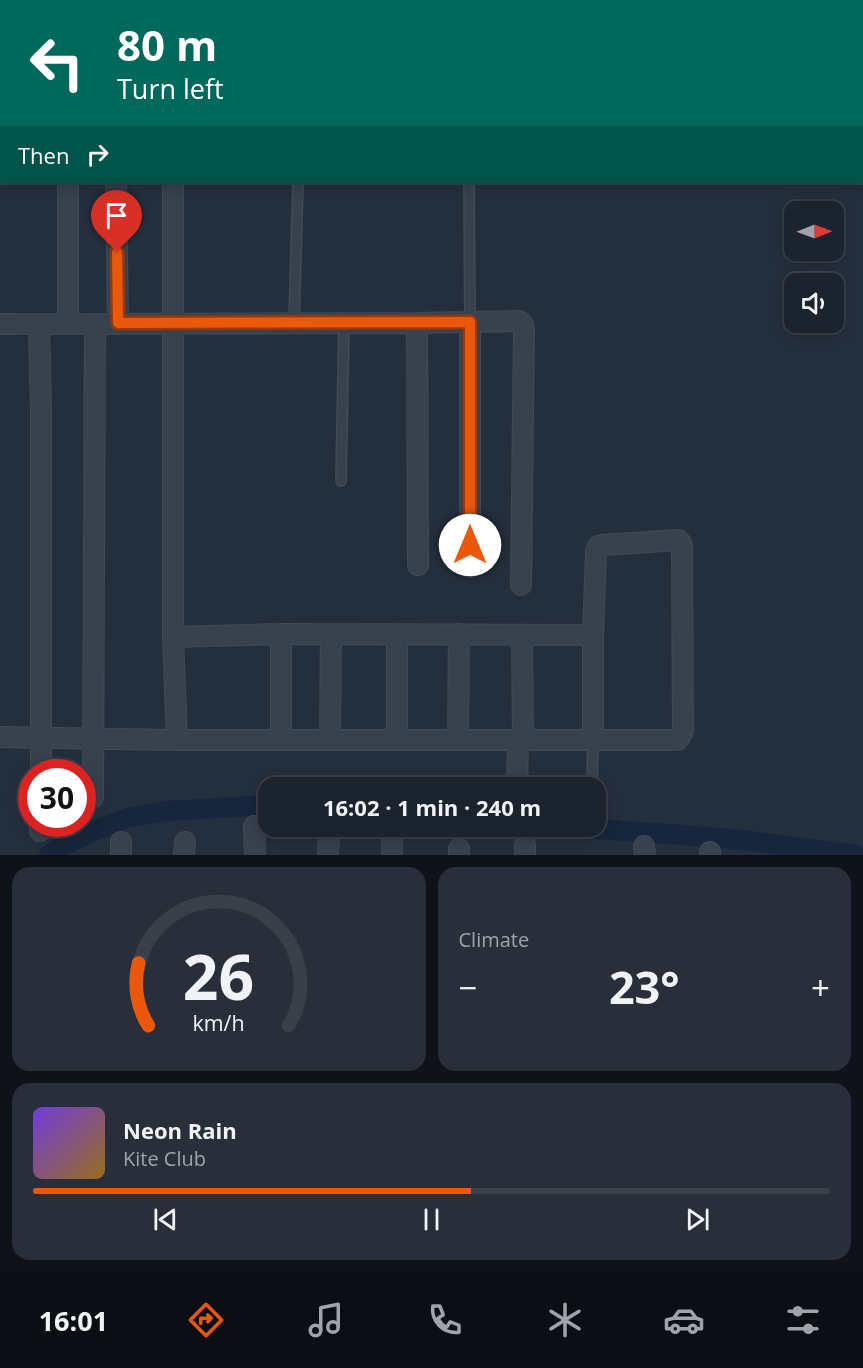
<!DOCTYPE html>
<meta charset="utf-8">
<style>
body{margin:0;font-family:"Open Sans",sans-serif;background:#282f3a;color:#f1f3f6;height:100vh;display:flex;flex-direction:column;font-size:22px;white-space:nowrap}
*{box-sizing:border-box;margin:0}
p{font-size:20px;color:#a0a4aa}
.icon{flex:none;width:33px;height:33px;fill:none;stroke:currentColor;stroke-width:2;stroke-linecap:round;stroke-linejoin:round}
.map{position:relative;height:855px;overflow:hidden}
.panel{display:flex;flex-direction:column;gap:12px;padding:12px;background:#0f1319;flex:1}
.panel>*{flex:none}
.hud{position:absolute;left:0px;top:0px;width:864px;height:183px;box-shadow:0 3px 15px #0003,0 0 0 2px #39404a;background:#00695c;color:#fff;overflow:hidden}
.needle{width:39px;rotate:89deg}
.tools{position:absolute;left:784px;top:201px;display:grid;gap:12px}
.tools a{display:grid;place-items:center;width:60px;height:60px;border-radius:12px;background:#1b232e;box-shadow:0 3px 15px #0003,0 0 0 2px #39404a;font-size:30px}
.speed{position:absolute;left:18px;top:759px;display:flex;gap:12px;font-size:30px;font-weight:700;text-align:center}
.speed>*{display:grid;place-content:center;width:78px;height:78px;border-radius:50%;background:#1b232e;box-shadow:0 3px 15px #0003,0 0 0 2px #39404a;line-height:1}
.speed .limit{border:9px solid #d22;background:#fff;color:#111}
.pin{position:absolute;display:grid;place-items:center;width:51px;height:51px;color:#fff;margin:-62px -26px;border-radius:50% 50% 50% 0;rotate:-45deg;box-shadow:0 0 6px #0007}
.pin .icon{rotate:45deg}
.me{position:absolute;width:66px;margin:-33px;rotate:0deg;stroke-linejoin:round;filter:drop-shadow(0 0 4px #0008)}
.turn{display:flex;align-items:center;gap:21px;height:126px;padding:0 18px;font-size:27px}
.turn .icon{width:78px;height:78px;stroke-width:2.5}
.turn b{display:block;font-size:42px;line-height:51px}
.then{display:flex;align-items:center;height:57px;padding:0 18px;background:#0003;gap:12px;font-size:22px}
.big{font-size:45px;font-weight:700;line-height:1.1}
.panel .card{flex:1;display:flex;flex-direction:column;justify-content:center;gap:9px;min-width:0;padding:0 21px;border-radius:18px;background:#282f3a}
.panel .dial{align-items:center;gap:0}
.dial svg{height:156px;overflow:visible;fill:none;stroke:#39404a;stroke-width:7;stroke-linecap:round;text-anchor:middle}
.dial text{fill:#f1f3f6;stroke:none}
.song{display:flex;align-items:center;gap:18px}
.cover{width:72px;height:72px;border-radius:9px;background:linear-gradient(135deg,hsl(260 70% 55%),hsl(40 70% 35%))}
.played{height:6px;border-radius:3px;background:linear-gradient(90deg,#ea580c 55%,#39404a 55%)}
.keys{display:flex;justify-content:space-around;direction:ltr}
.heat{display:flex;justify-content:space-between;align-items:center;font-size:33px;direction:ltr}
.panel .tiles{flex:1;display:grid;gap:12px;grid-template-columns:1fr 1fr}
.card:last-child{grid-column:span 2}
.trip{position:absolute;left:258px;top:777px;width:348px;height:60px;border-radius:18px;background:#1b232e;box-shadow:0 3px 15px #0003,0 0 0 2px #39404a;font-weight:700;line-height:60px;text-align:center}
.dock{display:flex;height:96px;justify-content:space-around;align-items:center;background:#0b0e12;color:#a0a4aa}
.dock .icon{width:42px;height:42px}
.dock .current{color:#ea580c}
.dock b{font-size:27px;color:#f1f3f6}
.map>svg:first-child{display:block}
</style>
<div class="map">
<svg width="863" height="855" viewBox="0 0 863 855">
<rect width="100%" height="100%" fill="#242f3e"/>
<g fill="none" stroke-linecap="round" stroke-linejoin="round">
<path stroke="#17263c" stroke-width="20" d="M 552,826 L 683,835 L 742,840 L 856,855
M 49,855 L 61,847 L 91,832 L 127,818 L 166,811 L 268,805"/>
<g stroke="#414a57" stroke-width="12">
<path id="lane" d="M 469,182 L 470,322
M 294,323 L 298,182
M 341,481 L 344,323
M 592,788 L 593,739"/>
</g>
<g stroke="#414a57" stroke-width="22">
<path id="street" d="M 76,2 L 79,0
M 205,2 L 205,0
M 116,182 L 118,323
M 173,182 L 173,637 L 177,740
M 417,323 L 418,565
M 0,324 L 417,323 L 519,321 L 523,324 L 524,329 L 521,585
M 39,324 L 41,413 L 41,772
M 68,324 L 68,182
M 470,567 L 470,322
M 281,634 L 281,740
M 397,634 L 397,740
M 522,635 L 523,739
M 173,637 L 281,634 L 593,635
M 0,737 L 177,740 L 677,740 L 680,737 L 683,731 L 682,547 L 681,543 L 678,540 L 603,545 L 598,546 L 596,551 L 593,635 L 593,739
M 330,740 L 331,634
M 458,740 L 459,634
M 517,788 L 518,739
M 93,797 L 95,324
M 254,826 L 255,855
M 40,831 L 40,824
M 121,842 L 121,855
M 644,846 L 645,855
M 710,852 L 710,855
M 184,855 L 185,842
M 328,855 L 329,835
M 392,855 L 392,836
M 459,855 L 459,849
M 525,855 L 525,845"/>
</g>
<use href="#lane" stroke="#38414e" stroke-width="9"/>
<use href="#street" stroke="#38414e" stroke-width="20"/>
</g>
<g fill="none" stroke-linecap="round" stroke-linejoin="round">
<g stroke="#983908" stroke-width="15">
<path id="route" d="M 117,252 L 118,323 L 470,322 L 470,545"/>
</g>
<use href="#route" stroke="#ea580c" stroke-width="10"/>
</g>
</svg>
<div class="tools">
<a><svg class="needle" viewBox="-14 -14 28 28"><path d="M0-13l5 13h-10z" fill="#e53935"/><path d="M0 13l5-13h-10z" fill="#a0a4aa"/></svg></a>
<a><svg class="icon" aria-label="sound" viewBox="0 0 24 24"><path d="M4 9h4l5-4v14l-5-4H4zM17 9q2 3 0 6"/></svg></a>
</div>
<div class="speed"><div class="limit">30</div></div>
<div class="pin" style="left:117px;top:252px;background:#d93025"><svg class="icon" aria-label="arrive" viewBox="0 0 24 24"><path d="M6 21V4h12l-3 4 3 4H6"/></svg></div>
<svg class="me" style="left:470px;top:545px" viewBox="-20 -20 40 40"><circle r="19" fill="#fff"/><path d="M0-13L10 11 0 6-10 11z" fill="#ea580c"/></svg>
<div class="trip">16:02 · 1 min · 240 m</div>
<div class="hud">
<div class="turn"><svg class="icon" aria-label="left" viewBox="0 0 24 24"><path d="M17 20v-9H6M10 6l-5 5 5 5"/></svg><div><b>80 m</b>Turn left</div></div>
<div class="then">Then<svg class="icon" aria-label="right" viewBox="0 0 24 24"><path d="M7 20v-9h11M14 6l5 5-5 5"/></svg></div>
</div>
</div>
<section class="panel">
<div class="tiles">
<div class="card dial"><svg viewBox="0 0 100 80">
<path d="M14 69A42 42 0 1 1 86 69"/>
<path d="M14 69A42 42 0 0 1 9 37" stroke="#ea580c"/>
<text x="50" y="56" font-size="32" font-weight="700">26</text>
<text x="50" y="72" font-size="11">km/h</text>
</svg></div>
<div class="card"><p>Climate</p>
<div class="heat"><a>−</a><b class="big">23°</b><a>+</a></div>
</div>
<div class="card">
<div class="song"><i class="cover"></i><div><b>Neon Rain</b><p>Kite Club</p></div></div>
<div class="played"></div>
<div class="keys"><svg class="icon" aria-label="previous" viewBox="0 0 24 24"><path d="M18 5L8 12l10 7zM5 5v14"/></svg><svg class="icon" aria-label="pause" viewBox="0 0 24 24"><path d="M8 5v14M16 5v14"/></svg><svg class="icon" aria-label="next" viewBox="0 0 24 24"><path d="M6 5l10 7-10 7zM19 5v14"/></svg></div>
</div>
</div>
</section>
<nav class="dock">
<b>16:01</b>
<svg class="icon current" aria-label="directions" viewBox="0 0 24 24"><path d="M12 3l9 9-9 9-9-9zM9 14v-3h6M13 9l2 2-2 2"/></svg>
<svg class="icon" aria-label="music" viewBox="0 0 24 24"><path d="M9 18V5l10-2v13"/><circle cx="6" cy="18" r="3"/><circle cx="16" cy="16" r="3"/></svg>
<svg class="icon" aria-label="phone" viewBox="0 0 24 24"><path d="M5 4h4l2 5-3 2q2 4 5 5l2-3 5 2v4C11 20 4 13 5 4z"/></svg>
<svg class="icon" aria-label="climate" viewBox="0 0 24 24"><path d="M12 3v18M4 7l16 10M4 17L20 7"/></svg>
<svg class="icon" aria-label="car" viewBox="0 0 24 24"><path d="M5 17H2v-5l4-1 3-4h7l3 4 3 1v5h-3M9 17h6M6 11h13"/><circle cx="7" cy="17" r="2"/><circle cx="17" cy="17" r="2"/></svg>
<svg class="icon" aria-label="filters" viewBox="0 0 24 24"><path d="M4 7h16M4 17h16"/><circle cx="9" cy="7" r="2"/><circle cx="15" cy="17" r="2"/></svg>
</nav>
